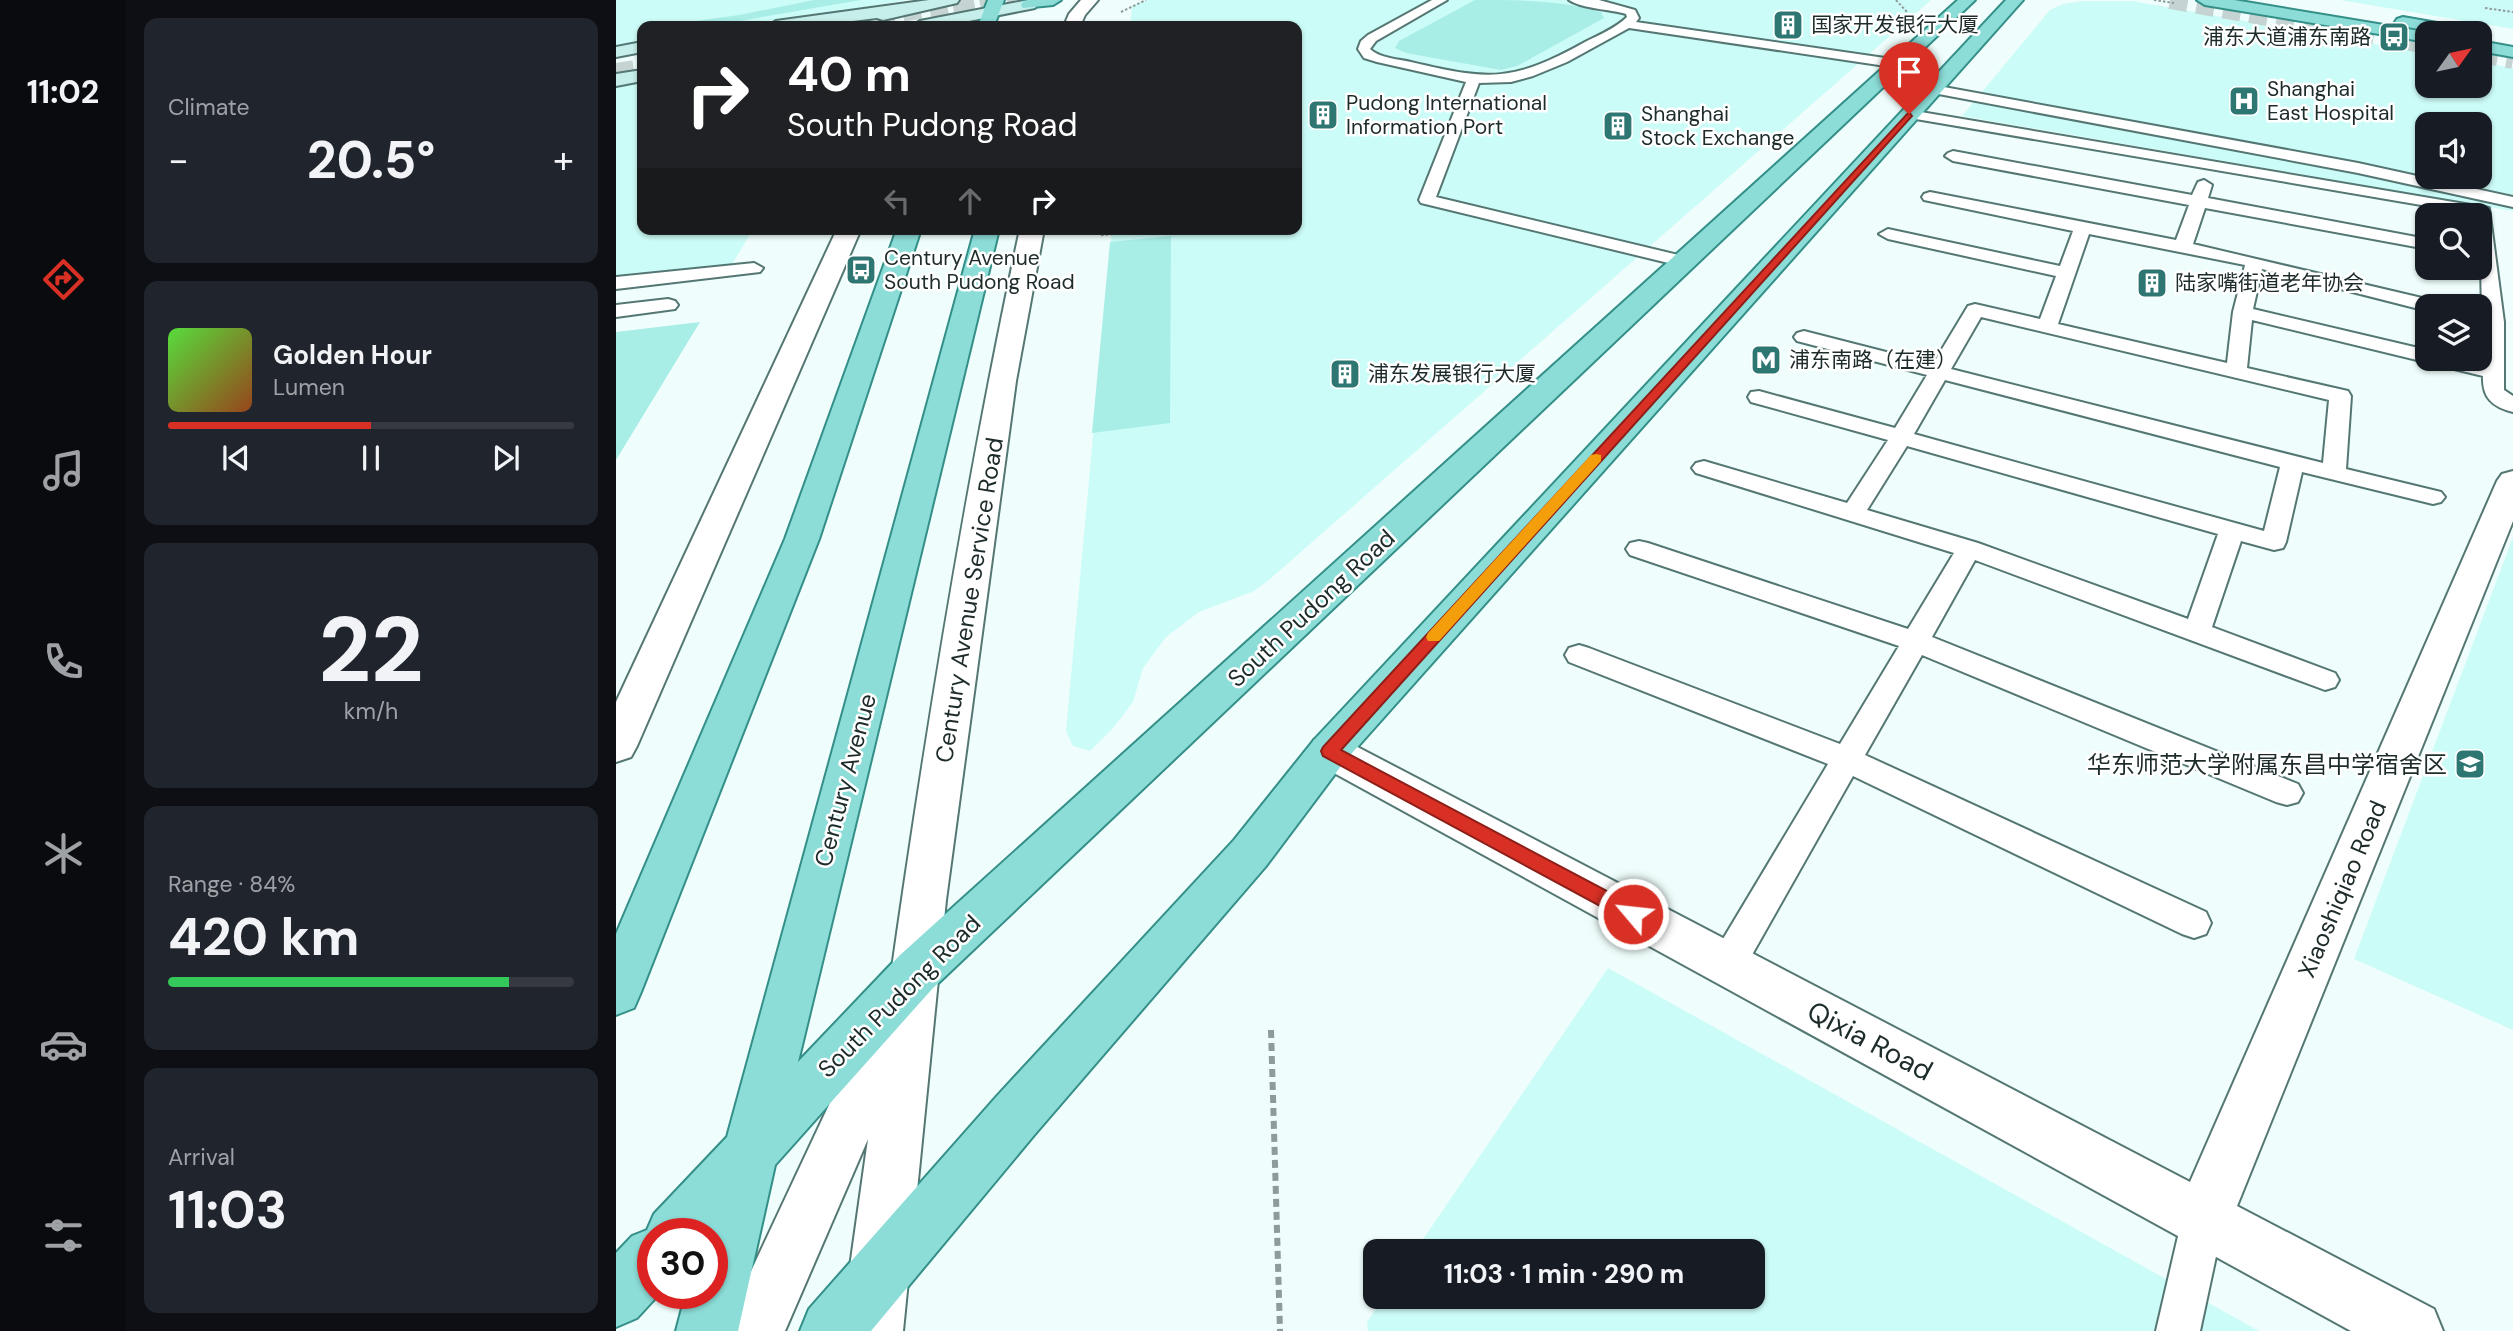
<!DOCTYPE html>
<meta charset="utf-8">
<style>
body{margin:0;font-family:"DM Sans","Noto Sans SC",sans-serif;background:#20242c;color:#f1f3f6;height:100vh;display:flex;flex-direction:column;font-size:26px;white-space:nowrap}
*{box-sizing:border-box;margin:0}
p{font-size:23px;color:#9ea1a6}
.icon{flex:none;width:38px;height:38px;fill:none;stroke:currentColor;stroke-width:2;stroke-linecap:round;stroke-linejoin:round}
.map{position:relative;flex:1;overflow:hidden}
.details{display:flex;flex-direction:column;gap:18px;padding:18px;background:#0d0f14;width:490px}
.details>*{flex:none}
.banner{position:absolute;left:21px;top:21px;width:665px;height:214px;border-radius:14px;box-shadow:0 2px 5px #0004;background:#202124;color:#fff;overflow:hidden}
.needle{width:46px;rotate:57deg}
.controls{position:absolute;left:1799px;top:21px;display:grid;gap:14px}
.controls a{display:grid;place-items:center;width:77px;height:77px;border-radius:14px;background:#171b24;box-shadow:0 2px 5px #0004;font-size:35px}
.speed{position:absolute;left:21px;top:1218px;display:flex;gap:14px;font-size:35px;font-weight:700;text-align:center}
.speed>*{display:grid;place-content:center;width:91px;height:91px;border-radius:50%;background:#171b24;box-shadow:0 2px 5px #0004;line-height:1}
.speed .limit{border:10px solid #d22;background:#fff;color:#111}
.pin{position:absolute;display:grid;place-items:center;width:60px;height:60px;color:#fff;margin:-72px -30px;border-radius:50% 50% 50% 0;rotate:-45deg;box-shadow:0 0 7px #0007}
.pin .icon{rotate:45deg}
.me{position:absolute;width:77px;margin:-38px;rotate:298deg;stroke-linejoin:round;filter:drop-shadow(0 0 5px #0008)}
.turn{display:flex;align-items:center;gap:24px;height:147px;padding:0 35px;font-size:32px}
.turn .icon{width:91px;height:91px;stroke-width:2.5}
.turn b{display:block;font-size:49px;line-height:60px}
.lanes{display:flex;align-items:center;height:66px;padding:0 35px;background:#0003;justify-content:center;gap:35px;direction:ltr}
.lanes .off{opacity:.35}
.big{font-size:52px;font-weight:700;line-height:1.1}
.details .widget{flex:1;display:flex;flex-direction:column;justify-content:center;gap:10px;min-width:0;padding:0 24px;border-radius:14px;background:#20242c}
.details .dial{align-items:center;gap:0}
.dial b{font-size:91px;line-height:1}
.song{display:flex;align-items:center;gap:21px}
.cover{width:84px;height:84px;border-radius:10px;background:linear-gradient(135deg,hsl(110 70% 55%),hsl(20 70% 35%))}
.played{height:7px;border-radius:4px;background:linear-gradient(90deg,#d93025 50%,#363941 50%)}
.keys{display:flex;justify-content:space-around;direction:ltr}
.heat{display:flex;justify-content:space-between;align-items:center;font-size:38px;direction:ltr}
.charge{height:10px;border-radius:5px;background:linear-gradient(90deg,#34c759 84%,#363941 0)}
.trip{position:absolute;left:747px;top:1239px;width:402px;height:70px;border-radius:14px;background:#171b24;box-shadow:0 2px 5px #0004;font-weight:700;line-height:70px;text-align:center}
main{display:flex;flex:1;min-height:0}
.dock{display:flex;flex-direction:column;width:126px;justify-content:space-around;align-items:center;background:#090b0e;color:#9ea1a6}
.dock .icon{width:49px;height:49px}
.dock .selected{color:#d93025}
.dock b{font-size:32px;color:#f1f3f6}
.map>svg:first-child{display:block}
</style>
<main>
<nav class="dock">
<b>11:02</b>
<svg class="icon selected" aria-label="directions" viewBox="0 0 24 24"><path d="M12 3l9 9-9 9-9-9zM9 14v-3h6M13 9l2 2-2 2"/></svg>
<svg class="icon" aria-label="music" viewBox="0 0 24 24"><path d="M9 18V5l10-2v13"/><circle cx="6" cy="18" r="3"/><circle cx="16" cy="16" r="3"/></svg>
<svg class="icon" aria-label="phone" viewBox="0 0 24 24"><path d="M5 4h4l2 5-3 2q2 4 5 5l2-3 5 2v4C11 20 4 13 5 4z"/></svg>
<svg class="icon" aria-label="climate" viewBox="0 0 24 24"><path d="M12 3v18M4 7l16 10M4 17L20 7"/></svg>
<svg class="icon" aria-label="car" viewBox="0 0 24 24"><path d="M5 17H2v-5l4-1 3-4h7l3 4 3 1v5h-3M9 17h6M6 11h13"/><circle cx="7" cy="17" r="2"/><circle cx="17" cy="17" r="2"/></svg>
<svg class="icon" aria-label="filters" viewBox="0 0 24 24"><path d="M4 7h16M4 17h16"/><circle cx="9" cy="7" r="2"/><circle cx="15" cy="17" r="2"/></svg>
</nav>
<section class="details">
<div class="widget"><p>Climate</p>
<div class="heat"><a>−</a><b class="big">20.5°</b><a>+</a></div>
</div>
<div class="widget">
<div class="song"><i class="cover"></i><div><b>Golden Hour</b><p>Lumen</p></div></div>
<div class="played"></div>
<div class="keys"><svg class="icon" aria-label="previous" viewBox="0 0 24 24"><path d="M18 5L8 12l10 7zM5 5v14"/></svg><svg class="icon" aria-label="pause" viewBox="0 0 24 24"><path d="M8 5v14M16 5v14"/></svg><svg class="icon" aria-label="next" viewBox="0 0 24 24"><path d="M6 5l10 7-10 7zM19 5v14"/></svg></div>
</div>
<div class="widget dial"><b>22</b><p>km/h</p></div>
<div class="widget"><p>Range · 84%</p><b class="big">420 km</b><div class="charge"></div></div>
<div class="widget"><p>Arrival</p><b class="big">11:03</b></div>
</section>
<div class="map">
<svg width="1897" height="1331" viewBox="0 0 1897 1331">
<rect width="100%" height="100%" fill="#effefc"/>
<path fill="#ccfcf7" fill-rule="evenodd" d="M 0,0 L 291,0 L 137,26 L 26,26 L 26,44 L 0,48 Z
M 532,0 L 1315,0 L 654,579 L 638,591 L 583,612 L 550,637 L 527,668 L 517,702 L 498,727 L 474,751 L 457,746 L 450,731 L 496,229 L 681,229 L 681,26 L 514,26 L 516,6 Z
M 1724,0 L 1897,0 L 1897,29 Z
M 1468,1 L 1516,1 L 1811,53 L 1811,86 L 1864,86 L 1864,62 L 1897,68 L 1897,211 L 1346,116 L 1434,10 L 1447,4 ZM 1811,124 L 1864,124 L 1864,177 L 1811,177 Z
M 26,80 L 26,229 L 137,229 L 108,278 L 0,290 L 0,84 Z
M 1897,537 L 1897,1030 L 1738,959 Z
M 992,968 L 1643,1331 L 752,1331 L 751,1322 L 768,1297 L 1138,1297 L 1138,1251 L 799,1251 Z"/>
<path fill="#a9ede7" d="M 198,0 L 245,0 L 94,26 L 43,26 L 123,15 Z
M 859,0 C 901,0 944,0 985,12 L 988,18 L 901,66 L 885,70 L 790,53 L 779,48 L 783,41 Z
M 555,236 L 554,423 L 476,433 L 494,242 Z
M 84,322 L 0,460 L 0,332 Z"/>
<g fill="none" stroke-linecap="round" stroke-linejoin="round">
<path stroke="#c5d4d2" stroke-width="18" stroke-dasharray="18 9" stroke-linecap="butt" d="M 338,12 L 399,0
M 207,26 L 363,0
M 0,72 L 26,68"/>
<path stroke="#c5d4d2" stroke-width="18" stroke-dasharray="18 9" stroke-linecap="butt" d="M 1554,0 L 1811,45
M 1864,54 L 1897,60"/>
<g stroke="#557773" stroke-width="4">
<path id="service" d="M 816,0 L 831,0 L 760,41 L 754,49 C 763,58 782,59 795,62 C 874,81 897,82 969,42 C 983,35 1000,28 1011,17 L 1010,14 C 993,9 967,9 953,0 L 983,0 L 1019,10 L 1023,18 L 1020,22 L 1283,60 L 1290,64 L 1283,68 L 1013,28 L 951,62 L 917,76 L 895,82 L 863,83 L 820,197 L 1075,258 L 1078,262 L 1075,266 L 1069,267 L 805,203 L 803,200 L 850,82 L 761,62 L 748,58 L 742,49 L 745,41 L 752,35 Z
M 1317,85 L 1742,163 L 1897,197 L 1897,207 L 1742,173 L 1312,92 L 1310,89 Z
M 1293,110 L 1873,208 L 1888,322 L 1888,390 L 1897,396 L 1897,412 C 1876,407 1866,397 1867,376 L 1636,320 L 1631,368 L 1732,391 L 1735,396 L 1730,469 L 1825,492 L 1829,497 L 1825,502 L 1817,504 L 1686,472 L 1670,542 L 1667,548 L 1658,550 L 1625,541 L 1596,627 L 1719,673 L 1723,680 L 1719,687 L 1709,690 L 1359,560 L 1316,637 L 1682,784 L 1687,793 L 1682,802 L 1671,805 L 1660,802 L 1306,655 L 1249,755 L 1590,912 L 1595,923 L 1590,934 L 1578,938 L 1566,934 L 1237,776 L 1124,976 L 1111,981 L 1098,976 L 1093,965 L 1098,954 L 1212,764 L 953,662 L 949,655 L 953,648 L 963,645 L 973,648 L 1224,744 L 1283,646 L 1014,555 L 1010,549 L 1014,543 L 1023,541 L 1032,543 L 1292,629 L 1338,553 L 1080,473 L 1076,468 L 1080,463 L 1088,461 L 1231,503 L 1272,440 L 1135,402 L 1132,397 L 1135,392 L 1143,391 L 1279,428 L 1311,375 L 1181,341 L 1178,337 L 1181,333 L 1188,331 L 1317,364 L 1352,306 L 1359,304 L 1424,319 L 1440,276 L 1272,239 L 1263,234 L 1272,229 L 1444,266 L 1457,231 L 1308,200 L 1306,197 L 1308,194 L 1314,192 L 1560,240 L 1573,205 L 1337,161 L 1329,156 L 1332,153 L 1337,151 L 1576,195 L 1582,182 L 1588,180 L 1596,185 L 1592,198 L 1811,239 L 1811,249 L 1589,208 L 1577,244 L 1823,302 L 1825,306 L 1811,306 L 1811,311 L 1646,269 L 1637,309 L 1811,350 L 1811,359 L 1846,359 L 1867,364 L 1864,215 L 1288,117 L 1288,111 ZM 1473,234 L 1629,265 L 1617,312 L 1611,363 L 1442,324 ZM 1365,317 L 1713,400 L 1707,463 L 1335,369 ZM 1329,380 L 1664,467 L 1648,531 L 1298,434 ZM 1291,446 L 1602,534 L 1572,619 L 1362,543 L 1251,510 Z
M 138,263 L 147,268 L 144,272 L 0,289 L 0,277 Z
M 52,299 L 59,301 L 62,305 L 59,309 L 0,317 L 0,305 Z
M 1587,1198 L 1602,1204 L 1608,1219 L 1584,1331 L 1540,1331 L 1566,1219 L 1572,1204 Z"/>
</g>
<g stroke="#557773" stroke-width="4">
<path id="minor" d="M 465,0 L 482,0 L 469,15 L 464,26 L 448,26 L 453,14 Z
M 221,229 L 245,229 L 21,746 L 15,757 L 0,762 L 0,702 Z
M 404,229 L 428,229 L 400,381 L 330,900 L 287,1331 L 225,1331 L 252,1139 L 169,1331 L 107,1331 L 266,992 L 273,989 C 309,735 350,480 404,229 Z
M 1897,471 L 1897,521 L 1621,1206 L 1818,1309 L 1827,1331 L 1735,1331 L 698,762 L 692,751 L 698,740 L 713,735 L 728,740 L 1574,1182 L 1881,481 L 1886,474 Z"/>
</g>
<g stroke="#557773" stroke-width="4">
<path id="secondary" d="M 313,0 L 343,0 L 341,3 L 267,20 L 261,18 L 196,26 L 152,26 L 160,21 Z
M 413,0 L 419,2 L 421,5 L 419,8 L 328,26 L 296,26 L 304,21 Z
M 26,42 L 26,52 L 0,57 L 0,47 Z
M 26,70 L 26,81 L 0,86 L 0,74 Z"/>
</g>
<g stroke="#348f89" stroke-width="4">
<path id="primary" d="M 372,0 L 388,0 L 378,26 L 362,26 Z
M 413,0 L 445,0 L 437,5 L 407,8 L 405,5 L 407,2 Z
M 1342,0 L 1359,0 L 317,988 L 159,1165 L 122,1331 L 60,1331 L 70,1293 L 96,1293 L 96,1234 L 37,1234 L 37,1293 L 44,1293 L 21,1318 L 0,1327 L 0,1253 L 16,1236 L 31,1230 L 38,1214 L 111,1137 L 359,229 L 383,229 L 182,1062 L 283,956 Z
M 1390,0 L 1407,0 L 728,762 L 650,866 L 419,1134 L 255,1331 L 184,1331 L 193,1309 L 381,1096 L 618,840 L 698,740 Z
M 1581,0 L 1618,0 L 1816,33 L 1811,33 L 1811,42 L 1589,5 Z
M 1787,17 L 1850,28 L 1858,33 L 1823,33 L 1781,25 L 1779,22 L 1781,19 Z
M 1864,41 L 1897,47 L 1897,57 L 1864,51 Z
M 281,229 L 305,229 L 203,539 L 25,992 L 18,1008 L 0,1015 L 0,934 L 169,539 Z"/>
</g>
<path stroke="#8d9c9a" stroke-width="2" stroke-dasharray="2.5 2" stroke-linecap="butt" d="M 1280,0 L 1291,12
M 1538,0 L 1558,3
M 1869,8 L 1897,12
M 505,12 L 530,0"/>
<path stroke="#8d9c9a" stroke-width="2.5" stroke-dasharray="2.5 2" stroke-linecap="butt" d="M 485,235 L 543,229"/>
<path stroke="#8d9c9a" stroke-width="6" stroke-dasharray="8 5" stroke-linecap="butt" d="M 655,1030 L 664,1331"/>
<use href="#service" fill="#fff" fill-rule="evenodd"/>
<use href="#minor" fill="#fff" fill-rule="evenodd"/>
<use href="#secondary" fill="#c6eeeb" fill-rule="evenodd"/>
<use href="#primary" fill="#8cdcd7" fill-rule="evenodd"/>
</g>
<path fill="#d93025" stroke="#8d1f18" stroke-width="2" d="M 1293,112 L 1296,116 L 725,750 L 1023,908 L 1026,914 L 1023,920 L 1017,922 L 1010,920 L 707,756 L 705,751 L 707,747 Z"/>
<path fill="#f59e0b" d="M 980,454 L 985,455 L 985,461 L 823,641 L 812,641 L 810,637 L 812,633 L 975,455 Z"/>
<defs>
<g id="building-square" transform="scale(1.575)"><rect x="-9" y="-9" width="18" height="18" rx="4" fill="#2e7671" stroke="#fff"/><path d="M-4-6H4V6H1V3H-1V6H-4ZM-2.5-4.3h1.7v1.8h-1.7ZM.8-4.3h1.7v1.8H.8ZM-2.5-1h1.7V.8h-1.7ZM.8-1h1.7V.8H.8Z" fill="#fff"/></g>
<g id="bus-square" transform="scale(1.575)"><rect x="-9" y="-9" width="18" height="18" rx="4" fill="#2e7671" stroke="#fff"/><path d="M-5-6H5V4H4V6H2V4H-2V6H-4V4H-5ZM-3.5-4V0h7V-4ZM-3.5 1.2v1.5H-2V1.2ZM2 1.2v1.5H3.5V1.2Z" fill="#fff"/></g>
<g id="hospital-square" transform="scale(1.575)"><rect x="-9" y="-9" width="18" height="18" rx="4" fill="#2e7671" stroke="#fff"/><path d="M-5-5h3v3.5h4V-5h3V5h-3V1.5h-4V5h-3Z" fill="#fff"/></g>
<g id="metro-square" transform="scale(1.575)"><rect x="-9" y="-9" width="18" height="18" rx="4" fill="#2e7671" stroke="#fff"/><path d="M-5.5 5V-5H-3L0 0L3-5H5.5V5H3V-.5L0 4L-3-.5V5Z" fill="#fff"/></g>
<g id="school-square" transform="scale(1.575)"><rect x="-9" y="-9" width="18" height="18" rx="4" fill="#2e7671" stroke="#fff"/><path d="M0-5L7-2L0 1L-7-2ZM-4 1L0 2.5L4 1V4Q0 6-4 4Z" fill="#fff"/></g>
</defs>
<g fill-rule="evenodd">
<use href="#building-square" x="1172" y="25"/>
<use href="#bus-square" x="1778" y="37"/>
<use href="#hospital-square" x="1628" y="101"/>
<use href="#building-square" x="707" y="115"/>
<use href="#building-square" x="1002" y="126"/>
<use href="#bus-square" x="245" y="270"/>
<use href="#building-square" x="1536" y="283"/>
<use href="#metro-square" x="1150" y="360"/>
<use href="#building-square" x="729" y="374"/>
<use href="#school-square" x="1854" y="764"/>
</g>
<g text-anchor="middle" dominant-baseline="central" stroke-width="5" stroke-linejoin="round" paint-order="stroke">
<g font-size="21" fill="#1d2b2a" stroke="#fff" text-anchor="start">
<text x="1195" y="25">国家开发银行大厦</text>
<text x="1755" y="37" text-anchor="end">浦东大道浦东南路</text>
<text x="1651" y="89">Shanghai<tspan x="1651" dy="24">East Hospital</tspan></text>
<text x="730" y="103">Pudong International<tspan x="730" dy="24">Information Port</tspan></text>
<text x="1025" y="114">Shanghai<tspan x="1025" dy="24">Stock Exchange</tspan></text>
<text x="268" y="258">Century Avenue<tspan x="268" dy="24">South Pudong Road</tspan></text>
<text x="1559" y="283">陆家嘴街道老年协会</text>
<text x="1173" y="360">浦东南路（在建）</text>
<text x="752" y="374">浦东发展银行大厦</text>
</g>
<g font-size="24" fill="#1d2b2a" stroke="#fff">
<text transform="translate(353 600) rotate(-81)">Century Avenue Service Road</text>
<text transform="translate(695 608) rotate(-43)">South Pudong Road</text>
<text transform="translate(229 780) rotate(-75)">Century Avenue</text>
<text transform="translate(1726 889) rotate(-67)">Xiaoshiqiao Road</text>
<text transform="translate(283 996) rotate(-45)">South Pudong Road</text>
</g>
<g font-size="24" fill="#1d2b2a" stroke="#fff" text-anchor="end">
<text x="1831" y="764">华东师范大学附属东昌中学宿舍区</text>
</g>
<g font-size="28" fill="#1d2b2a" stroke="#fff">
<text transform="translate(1254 1041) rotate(28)">Qixia Road</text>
</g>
</g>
</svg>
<div class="controls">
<a><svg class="needle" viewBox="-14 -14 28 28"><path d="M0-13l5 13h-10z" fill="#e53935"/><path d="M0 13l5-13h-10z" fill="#9ea1a6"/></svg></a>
<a><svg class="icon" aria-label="sound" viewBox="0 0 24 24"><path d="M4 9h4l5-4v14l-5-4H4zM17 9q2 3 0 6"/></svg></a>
<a><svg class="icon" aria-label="search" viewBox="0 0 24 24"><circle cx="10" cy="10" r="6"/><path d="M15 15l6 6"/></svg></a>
<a><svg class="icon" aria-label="layers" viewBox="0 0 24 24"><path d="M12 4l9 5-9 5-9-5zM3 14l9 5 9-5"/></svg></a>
</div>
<div class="speed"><div class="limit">30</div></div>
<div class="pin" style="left:1293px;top:114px;background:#d93025"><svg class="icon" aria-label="arrive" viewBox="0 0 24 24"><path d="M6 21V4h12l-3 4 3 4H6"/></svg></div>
<svg class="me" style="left:1017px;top:914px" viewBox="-20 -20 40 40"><circle r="17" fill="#d93025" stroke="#fff" stroke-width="3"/><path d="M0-11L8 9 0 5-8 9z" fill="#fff"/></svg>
<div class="trip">11:03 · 1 min · 290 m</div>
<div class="banner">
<div class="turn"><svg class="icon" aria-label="right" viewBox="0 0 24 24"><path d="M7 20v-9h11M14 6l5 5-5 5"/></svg><div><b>40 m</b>South Pudong Road</div></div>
<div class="lanes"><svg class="icon off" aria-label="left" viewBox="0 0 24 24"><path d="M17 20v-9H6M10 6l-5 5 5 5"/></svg><svg class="icon off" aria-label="ahead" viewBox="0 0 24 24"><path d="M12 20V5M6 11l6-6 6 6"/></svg><svg class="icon" aria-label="right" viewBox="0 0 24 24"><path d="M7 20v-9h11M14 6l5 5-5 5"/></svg></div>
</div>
</div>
</main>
